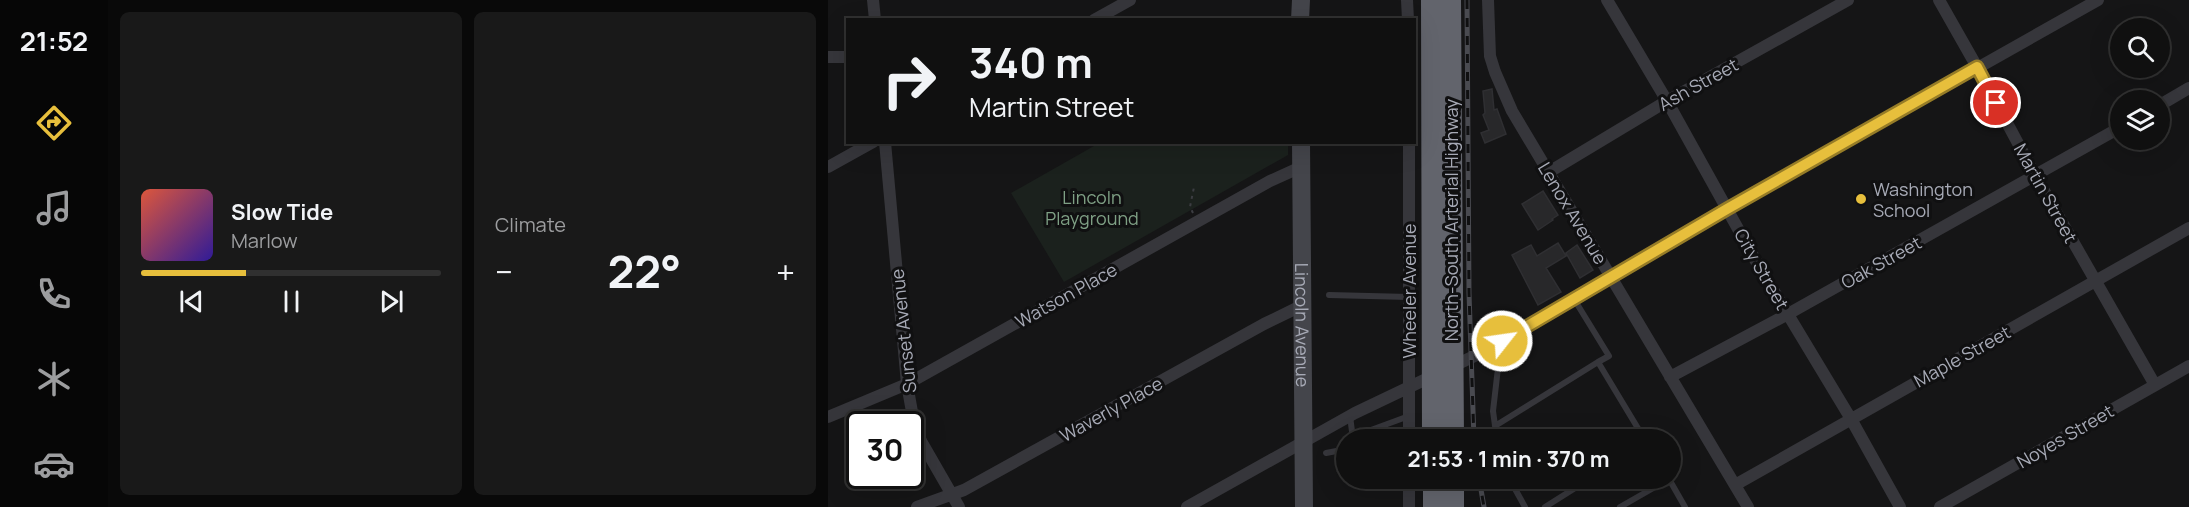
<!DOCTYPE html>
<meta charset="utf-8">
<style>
body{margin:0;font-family:Manrope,sans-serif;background:#191919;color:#f1f3f6;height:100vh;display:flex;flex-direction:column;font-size:22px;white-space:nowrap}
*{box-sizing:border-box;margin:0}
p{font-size:20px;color:#9c9d9f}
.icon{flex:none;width:33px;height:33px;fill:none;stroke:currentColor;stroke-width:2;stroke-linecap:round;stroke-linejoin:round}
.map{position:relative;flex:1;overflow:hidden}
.drawer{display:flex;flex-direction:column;gap:12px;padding:12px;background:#090909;width:720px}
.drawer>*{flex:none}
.hud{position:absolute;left:18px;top:18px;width:570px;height:126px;border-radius:0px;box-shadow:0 6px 24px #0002,0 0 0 2px #303030;background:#101010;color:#f1f3f6;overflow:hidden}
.fabs{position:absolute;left:1282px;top:18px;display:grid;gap:12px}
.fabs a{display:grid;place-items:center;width:60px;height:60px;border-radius:50%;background:#101010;box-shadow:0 6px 24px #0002,0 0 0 2px #303030;font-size:30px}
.speed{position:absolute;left:18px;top:411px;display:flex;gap:12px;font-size:30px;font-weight:700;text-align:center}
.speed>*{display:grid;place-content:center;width:78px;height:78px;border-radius:50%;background:#101010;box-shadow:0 6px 24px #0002,0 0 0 2px #303030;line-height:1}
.speed .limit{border:3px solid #111;border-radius:9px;background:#fff;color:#111}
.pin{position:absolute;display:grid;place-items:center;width:51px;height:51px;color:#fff;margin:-26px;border:3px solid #fff;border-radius:50%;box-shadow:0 2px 6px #0007}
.me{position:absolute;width:66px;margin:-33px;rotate:60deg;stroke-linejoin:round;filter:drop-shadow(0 0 4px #0008)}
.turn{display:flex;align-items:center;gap:21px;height:126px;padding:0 24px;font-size:27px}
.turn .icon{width:78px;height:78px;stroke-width:2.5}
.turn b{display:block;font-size:42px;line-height:51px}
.big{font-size:45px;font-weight:700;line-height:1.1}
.drawer .widget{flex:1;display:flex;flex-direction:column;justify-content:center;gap:9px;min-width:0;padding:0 21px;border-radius:9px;background:#191919}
.song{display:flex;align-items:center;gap:18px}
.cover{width:72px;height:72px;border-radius:9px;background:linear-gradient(135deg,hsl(10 70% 55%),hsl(250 70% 35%))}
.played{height:6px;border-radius:3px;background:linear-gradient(90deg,#e7bf3c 35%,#303030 35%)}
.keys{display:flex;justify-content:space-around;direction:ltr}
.heat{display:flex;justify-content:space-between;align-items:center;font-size:33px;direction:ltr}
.drawer .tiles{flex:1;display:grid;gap:12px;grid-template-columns:repeat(2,1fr)}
.trip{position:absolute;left:508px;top:429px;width:345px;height:60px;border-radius:30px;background:#101010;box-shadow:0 6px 24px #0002,0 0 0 2px #303030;font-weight:700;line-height:60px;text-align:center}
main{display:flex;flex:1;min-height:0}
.dock{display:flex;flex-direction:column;width:108px;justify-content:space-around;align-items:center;background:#060606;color:#9c9d9f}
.dock .icon{width:42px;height:42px}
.dock .on{color:#e7bf3c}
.dock b{font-size:27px;color:#f1f3f6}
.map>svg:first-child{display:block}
</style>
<main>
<nav class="dock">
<b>21:52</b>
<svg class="icon on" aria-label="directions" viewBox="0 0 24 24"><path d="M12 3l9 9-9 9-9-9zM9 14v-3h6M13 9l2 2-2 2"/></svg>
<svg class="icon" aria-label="music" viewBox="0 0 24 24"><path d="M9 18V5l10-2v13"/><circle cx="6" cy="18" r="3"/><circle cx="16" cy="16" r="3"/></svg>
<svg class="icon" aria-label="phone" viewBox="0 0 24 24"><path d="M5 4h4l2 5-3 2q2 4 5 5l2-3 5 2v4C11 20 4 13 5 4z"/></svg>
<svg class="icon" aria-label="climate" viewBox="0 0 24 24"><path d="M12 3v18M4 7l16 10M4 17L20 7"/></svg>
<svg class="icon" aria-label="car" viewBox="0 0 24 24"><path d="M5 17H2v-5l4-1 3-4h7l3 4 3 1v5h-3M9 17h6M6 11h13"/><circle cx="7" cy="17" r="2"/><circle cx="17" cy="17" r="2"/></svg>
</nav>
<section class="drawer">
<div class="tiles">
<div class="widget">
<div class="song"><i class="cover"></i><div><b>Slow Tide</b><p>Marlow</p></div></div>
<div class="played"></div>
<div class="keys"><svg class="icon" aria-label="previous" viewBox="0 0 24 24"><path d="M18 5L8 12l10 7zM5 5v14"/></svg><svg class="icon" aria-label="pause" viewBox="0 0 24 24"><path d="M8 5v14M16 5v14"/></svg><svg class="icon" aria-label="next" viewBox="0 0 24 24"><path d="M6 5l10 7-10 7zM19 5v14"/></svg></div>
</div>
<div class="widget"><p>Climate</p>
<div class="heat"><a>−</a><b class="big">22°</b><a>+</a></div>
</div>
</div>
</section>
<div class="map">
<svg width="1361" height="507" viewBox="0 0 1361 507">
<rect width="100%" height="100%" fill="#151516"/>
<path fill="#1b211d" d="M 273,142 L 460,143 L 460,155 L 236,282 L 183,193 Z"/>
<path fill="#28282a" stroke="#2f2f32" stroke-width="1.5" d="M 664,89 L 666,110 L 669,109 L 678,134 L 657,143 L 653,133 L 661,130 L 655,115 L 657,113 L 655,91 Z
M 715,191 L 730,215 L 724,219 L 725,220 L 710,230 L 694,204 Z
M 730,243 L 738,256 L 718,268 L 733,292 L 710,305 L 684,255 L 703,245 L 709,256 Z
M 749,245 L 765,270 L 752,278 L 738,253 Z"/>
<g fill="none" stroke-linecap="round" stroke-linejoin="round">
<path stroke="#3c3d42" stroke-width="2" stroke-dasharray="3 4.5" stroke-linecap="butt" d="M 365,213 L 362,207 L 366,187"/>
<path stroke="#36363b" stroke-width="6" d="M 501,295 L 581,297
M 746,299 L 781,356 L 770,362 L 817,440
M 660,350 L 670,368 L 665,411 L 669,440
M 522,416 L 525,439
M 667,426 L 770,362
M 524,437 L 581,416
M 498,453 L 519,449
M 681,478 L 697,507
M 717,507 L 763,478
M 792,507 L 841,479 L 857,507"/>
<path stroke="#36363b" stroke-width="12" d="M 45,0 L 47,20
M 579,0 L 580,20
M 660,0 L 662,56 L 667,72 L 684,111 L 920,507
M 779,0 L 839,101 L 929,263 L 1023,419 L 1072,507
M 1111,0 L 1149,67 L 1207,175 L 1327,385
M 266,20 L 302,0
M 0,57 L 20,57
M 1332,105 L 1361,88
M 57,142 L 79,384 L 86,423 L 93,441 L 131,507
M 581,142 L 581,440
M 0,167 L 45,142
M 721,172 L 839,101 L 1020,0
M 842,377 L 960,314 L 1293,127
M 0,417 L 79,384 L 442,181 L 473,167
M 581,478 L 581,507
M 907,485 L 1361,228
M 89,507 L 136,490 L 436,324 L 475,305
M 359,507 L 527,413 L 659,350 L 899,209 L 1270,0
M 1112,507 L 1361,366"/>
<g stroke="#44454b" stroke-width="18">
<path d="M 472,20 L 473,0"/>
<path id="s1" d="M 473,142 L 476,507"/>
</g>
<path stroke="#62646c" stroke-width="22" d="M 604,0 L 605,440
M 622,0 L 625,440
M 606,478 L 606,507
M 625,478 L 625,507"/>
<g stroke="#494a50" stroke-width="5">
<path id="rail" d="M 639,0 L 641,293 L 646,440
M 651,478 L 656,507"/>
</g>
<use href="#rail" stroke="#101011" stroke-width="3" stroke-dasharray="9" stroke-linecap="butt"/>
</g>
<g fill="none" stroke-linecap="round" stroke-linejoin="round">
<g stroke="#967c27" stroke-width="15">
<path id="route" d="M 674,341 L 899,209 L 1149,67 L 1168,103"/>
</g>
<use href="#route" stroke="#e7bf3c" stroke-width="10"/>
</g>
<circle fill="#e7bf3c" stroke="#101011" stroke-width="2" cx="1033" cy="199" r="6"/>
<g text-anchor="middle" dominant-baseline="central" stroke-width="6" stroke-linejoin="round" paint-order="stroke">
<g font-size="18" fill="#a7aab6" stroke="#101011">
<text transform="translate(870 84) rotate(-29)">Ash Street</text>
<text transform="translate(1218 193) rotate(61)">Martin Street</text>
<text transform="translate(745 213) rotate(59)">Lenox Avenue</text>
<text transform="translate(623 220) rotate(-90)">North-South Arterial Highway</text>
<text transform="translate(1053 262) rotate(-29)">Oak Street</text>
<text transform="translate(934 269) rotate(60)">City Street</text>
<text transform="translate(581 291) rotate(-90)">Wheeler Avenue</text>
<text transform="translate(238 295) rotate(-29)">Watson Place</text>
<text stroke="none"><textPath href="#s1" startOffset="183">Lincoln Avenue</textPath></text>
<text transform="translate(75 331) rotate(-96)">Sunset Avenue</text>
<text transform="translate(1134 356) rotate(-29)">Maple Street</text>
<text transform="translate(283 409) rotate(-29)">Waverly Place</text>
<text transform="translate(1237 436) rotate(-30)">Noyes Street</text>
</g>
<g font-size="18" fill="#a7aab6" stroke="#101011" text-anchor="start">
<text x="1045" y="189">Washington<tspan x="1045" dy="21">School</tspan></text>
</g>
<g font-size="18" fill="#7fa085" stroke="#101011">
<text x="264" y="197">Lincoln<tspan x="264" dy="21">Playground</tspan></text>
</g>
</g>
</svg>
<div class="fabs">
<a><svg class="icon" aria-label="search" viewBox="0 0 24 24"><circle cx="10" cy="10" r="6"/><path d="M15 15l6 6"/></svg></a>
<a><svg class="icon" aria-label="layers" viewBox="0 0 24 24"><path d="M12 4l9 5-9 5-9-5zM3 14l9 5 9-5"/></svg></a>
</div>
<div class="speed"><div class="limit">30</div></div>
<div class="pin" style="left:1168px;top:103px;background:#d93025"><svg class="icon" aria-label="arrive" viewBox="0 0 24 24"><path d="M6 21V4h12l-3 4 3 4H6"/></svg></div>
<svg class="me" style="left:674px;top:341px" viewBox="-20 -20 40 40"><circle r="17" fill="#e7bf3c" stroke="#fff" stroke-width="3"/><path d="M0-11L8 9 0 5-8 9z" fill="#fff"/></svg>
<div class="trip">21:53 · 1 min · 370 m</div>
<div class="hud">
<div class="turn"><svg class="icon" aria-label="right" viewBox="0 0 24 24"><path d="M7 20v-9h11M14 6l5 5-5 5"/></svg><div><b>340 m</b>Martin Street</div></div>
</div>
</div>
</main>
